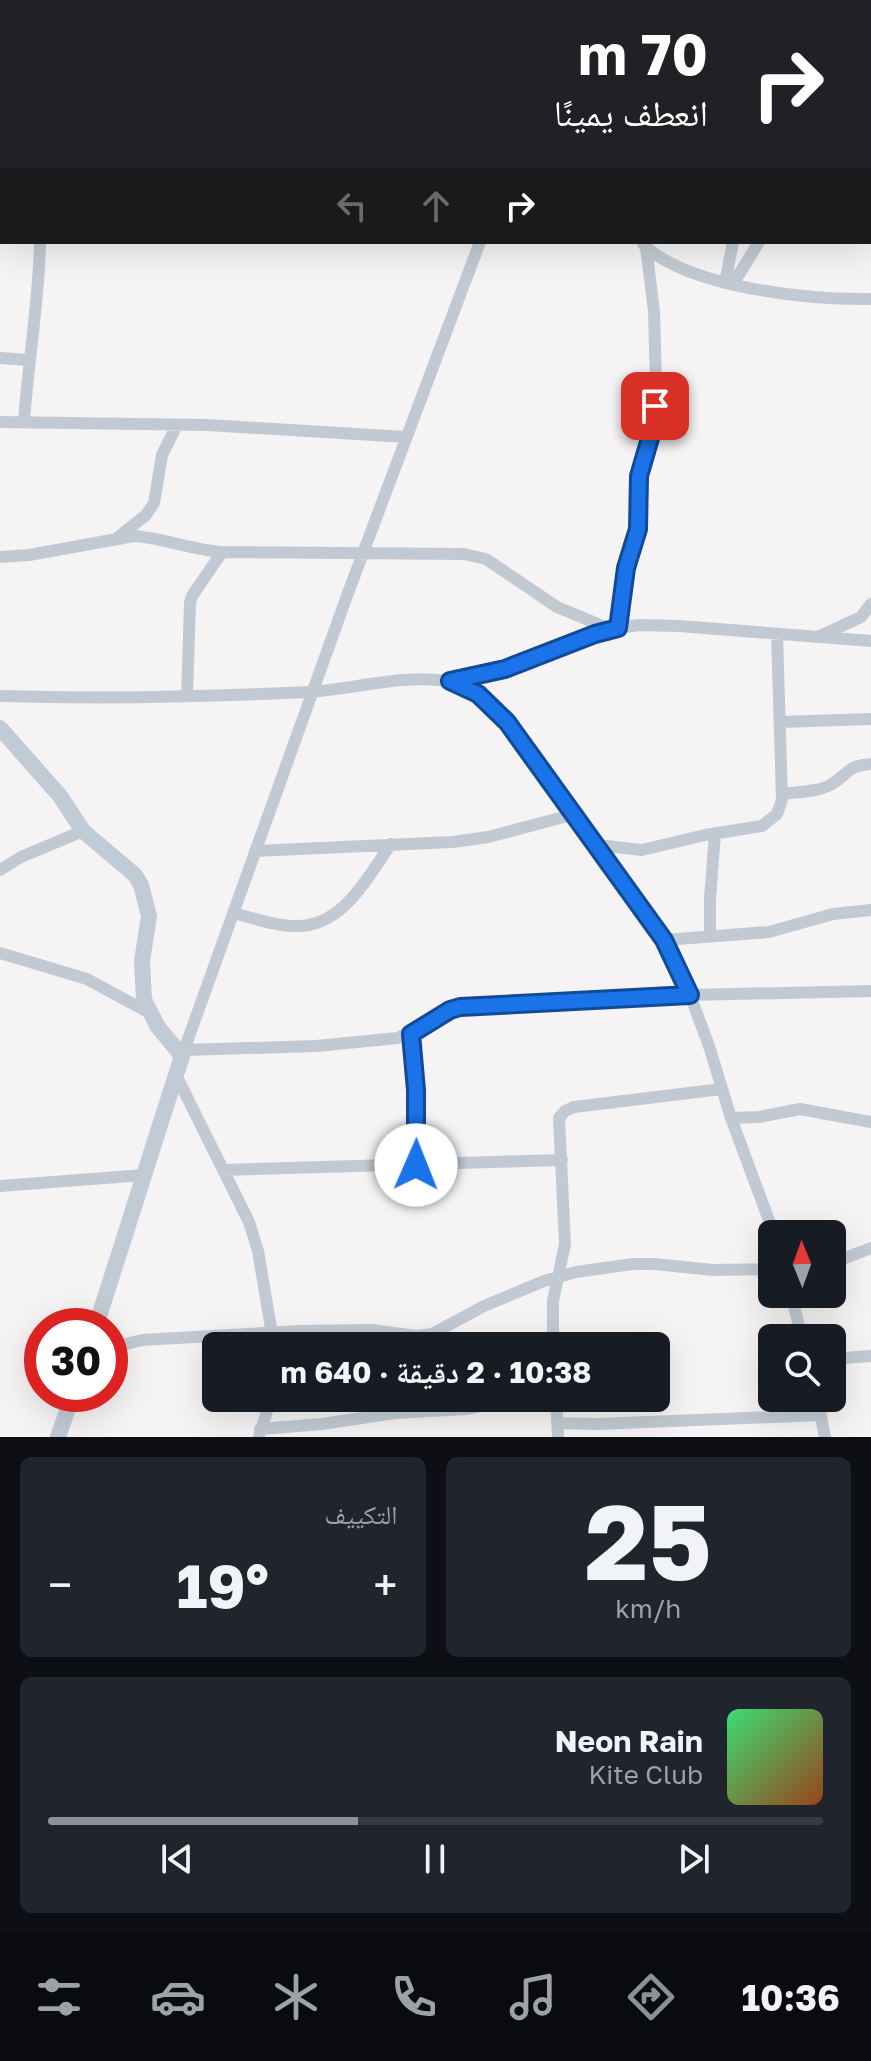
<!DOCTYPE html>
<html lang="ar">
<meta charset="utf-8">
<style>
body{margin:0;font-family:"Golos Text","Noto Naskh Arabic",sans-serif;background:#20242c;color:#f1f3f6;direction:rtl;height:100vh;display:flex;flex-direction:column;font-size:30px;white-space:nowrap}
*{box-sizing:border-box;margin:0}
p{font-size:26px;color:#9ea1a6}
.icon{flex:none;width:44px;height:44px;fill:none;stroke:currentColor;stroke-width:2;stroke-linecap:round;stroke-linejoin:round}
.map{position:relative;height:1437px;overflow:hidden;direction:ltr}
.details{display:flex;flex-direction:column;gap:20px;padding:20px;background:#0d0f14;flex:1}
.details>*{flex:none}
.banner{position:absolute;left:0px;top:0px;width:872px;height:244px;box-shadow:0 8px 32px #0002;direction:rtl;background:#202124;color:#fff;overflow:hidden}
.needle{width:52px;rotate:359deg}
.fabs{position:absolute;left:758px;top:1220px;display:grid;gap:16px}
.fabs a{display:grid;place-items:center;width:88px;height:88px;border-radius:12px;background:#171b24;box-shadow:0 8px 32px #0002;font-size:40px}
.speed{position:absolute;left:24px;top:1308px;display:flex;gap:16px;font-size:40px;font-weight:700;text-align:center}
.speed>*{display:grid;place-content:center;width:104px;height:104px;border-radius:50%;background:#171b24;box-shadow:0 8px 32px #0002;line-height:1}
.speed .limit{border:12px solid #d22;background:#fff;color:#111}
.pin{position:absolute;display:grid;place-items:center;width:68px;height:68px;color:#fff;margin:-34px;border-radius:16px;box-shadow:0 4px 12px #0006}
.me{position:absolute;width:88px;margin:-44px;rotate:1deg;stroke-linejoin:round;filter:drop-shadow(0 0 6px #0008)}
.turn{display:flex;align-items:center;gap:28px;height:168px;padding:0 32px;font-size:36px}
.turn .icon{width:104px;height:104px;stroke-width:2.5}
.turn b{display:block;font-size:56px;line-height:68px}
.lanes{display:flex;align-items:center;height:76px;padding:0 32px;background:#0003;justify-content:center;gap:40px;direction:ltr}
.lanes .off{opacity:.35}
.big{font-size:60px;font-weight:700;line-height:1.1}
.details .card{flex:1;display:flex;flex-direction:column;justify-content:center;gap:12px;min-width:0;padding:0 28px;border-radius:12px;background:#20242c}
.details .dial{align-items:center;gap:0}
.dial b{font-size:104px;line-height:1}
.song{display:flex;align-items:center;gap:24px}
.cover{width:96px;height:96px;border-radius:12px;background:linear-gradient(135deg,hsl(140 70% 55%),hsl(20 70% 35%))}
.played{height:8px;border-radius:4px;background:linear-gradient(90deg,#8c9099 40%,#363941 40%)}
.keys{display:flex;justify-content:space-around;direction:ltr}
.heat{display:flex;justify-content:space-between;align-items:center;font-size:44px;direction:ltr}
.details .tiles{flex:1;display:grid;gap:20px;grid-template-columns:1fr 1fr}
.card:last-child{grid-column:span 2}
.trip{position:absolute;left:202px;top:1332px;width:468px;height:80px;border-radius:12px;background:#171b24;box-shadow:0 8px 32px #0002;font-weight:700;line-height:80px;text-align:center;direction:rtl}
.menu{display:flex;height:128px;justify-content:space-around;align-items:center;background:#090b0e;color:#9ea1a6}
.menu .icon{width:56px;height:56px}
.menu .on{color:#8c9099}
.menu b{font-size:36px;color:#f1f3f6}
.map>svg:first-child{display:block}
</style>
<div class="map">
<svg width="871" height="1437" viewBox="0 0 871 1437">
<rect width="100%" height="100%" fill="#f5f3f3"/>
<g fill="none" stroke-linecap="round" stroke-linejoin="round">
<path stroke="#c1cad2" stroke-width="12" d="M 241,0 L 244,2
M 363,0 L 363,2
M 844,0 L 844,2
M 205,2 L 209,0
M 605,2 L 605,0
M 870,11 L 871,11
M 870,92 L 871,92
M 0,167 L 2,166
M 870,180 L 871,180
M 0,227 L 2,227
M 643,244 C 688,288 809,300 871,299
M 725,283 L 733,242
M 733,284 L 759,242
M 0,358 L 28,360
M 0,422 L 207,425 L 406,437
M 24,422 C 28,362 39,302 40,242
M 117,538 L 146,515 L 154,503 L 162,455 L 177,425
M 0,557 L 29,555 L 134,536 C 164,538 192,550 222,552 L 464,554 L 486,559 L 557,607 L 610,629
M 618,628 L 626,568 L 638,529 L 639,476 L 653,428 L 656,385 L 654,311 L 646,247
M 820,636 L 861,617 L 871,604
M 453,681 L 505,669 L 610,629 L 639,625 L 679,626 L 871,641
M 0,696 C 103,699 206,697 309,692 C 355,689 402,674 448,681 C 473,685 490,705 507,722 L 664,940 L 690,995 L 709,1046 L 731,1118 L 774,1234
M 187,696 L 190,603 L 192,596 L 222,552
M 780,722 L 871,719
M 782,794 C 797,792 819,792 832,784 C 850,773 846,766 871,764
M 597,845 L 642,850 L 705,835 L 762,826 L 777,814 L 782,800 L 777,634
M 255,851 L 453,842 L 488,837 L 575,814
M 0,870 L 21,857 L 83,831
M 233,913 C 253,918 275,926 295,926 C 342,928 367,878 391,844
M 710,936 L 710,899 L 715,833
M 664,940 L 769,932 L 833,914 L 871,910
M 0,953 L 87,979 L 148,1012
M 411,1034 L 416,1090 L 416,1165
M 184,1050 L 316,1046 L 398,1038 L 450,1010 L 460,1007 L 690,995 L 871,991
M 182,1056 L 348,593 L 480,242
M 176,1075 L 249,1222 L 258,1251 L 274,1346
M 731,1118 L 759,1117 L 800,1109 L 871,1122
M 223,1170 L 562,1160
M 0,1186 L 144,1175
M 832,1263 L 871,1248
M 791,1294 L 802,1338
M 423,1335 L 449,1346
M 553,1346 L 553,1301 L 565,1244 L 559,1118 L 565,1111 L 574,1107 L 722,1089
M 110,1348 L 142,1340 L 299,1331 L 372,1330 L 416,1336 L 432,1334 L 484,1306 L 544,1281 L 576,1272 L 633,1264 L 654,1264 L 713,1270 L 772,1269
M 832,1359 L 871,1356
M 556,1398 L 558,1437
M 817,1398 L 825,1437
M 557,1423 L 598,1424 L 821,1415
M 260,1429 L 322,1424 L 395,1413 L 467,1409 L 503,1401 L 556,1402
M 259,1437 L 271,1398"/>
<path stroke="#c1cbd6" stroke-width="16" d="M 0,728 L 60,796 L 83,831 L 135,875 L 141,885 L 149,916 L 142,961 L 144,1000 L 158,1027 L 182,1056 L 96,1326
M 58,1437 L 73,1394"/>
</g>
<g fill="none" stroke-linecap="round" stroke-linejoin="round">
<g stroke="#114b97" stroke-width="20">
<path id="route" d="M 416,1165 L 416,1090 L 411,1034 L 450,1010 L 460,1007 L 690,995 L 664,940 L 507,722 L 478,694 L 450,681 L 505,669 L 595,634 L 618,628 L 626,568 L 638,529 L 639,476 L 653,428 L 655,406"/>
</g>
<use href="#route" stroke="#1a73e8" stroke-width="14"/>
</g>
</svg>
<div class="fabs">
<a><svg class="needle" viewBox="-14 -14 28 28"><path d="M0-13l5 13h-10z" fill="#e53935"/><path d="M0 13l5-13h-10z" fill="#9ea1a6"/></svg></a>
<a><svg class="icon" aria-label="search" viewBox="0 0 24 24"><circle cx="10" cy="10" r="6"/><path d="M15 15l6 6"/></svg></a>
</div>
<div class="speed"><div class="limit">30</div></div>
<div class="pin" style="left:655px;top:406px;background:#d93025"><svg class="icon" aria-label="arrive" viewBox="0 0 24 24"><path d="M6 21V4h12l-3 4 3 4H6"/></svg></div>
<svg class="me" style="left:416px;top:1165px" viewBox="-20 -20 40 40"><circle r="19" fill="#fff"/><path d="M0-13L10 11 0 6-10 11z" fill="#1a73e8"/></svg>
<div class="trip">10:38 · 2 دقيقة · 640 m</div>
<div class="banner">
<div class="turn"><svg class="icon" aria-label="right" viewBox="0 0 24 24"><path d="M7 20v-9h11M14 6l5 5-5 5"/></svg><div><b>70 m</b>انعطف يمينًا</div></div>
<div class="lanes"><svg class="icon off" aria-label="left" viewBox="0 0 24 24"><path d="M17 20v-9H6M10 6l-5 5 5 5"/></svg><svg class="icon off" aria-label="ahead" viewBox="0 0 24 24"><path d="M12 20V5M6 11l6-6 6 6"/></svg><svg class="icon" aria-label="right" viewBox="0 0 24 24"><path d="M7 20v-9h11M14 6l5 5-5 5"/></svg></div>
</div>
</div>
<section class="details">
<div class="tiles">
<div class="card dial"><b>25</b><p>km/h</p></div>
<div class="card"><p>التكييف</p>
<div class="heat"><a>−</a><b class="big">19°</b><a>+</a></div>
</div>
<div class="card">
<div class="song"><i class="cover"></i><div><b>Neon Rain</b><p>Kite Club</p></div></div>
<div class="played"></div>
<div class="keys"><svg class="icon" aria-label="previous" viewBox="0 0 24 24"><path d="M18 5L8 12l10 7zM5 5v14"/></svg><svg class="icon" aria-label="pause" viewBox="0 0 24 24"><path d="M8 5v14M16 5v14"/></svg><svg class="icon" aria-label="next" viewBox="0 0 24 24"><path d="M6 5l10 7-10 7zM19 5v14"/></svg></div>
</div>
</div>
</section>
<nav class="menu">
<b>10:36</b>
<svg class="icon on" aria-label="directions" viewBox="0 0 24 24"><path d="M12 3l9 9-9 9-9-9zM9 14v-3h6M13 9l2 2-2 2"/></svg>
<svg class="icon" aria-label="music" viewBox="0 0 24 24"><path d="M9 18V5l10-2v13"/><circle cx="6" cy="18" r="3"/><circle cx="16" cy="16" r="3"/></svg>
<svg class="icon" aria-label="phone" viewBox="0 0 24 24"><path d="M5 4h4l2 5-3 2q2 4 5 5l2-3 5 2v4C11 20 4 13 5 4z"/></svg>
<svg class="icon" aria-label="climate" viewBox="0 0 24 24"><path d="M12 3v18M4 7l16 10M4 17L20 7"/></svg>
<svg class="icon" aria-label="car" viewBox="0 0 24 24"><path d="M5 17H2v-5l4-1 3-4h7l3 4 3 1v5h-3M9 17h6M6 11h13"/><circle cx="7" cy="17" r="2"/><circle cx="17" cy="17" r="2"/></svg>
<svg class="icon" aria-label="filters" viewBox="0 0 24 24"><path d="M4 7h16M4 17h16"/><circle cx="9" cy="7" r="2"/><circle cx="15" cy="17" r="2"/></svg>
</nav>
